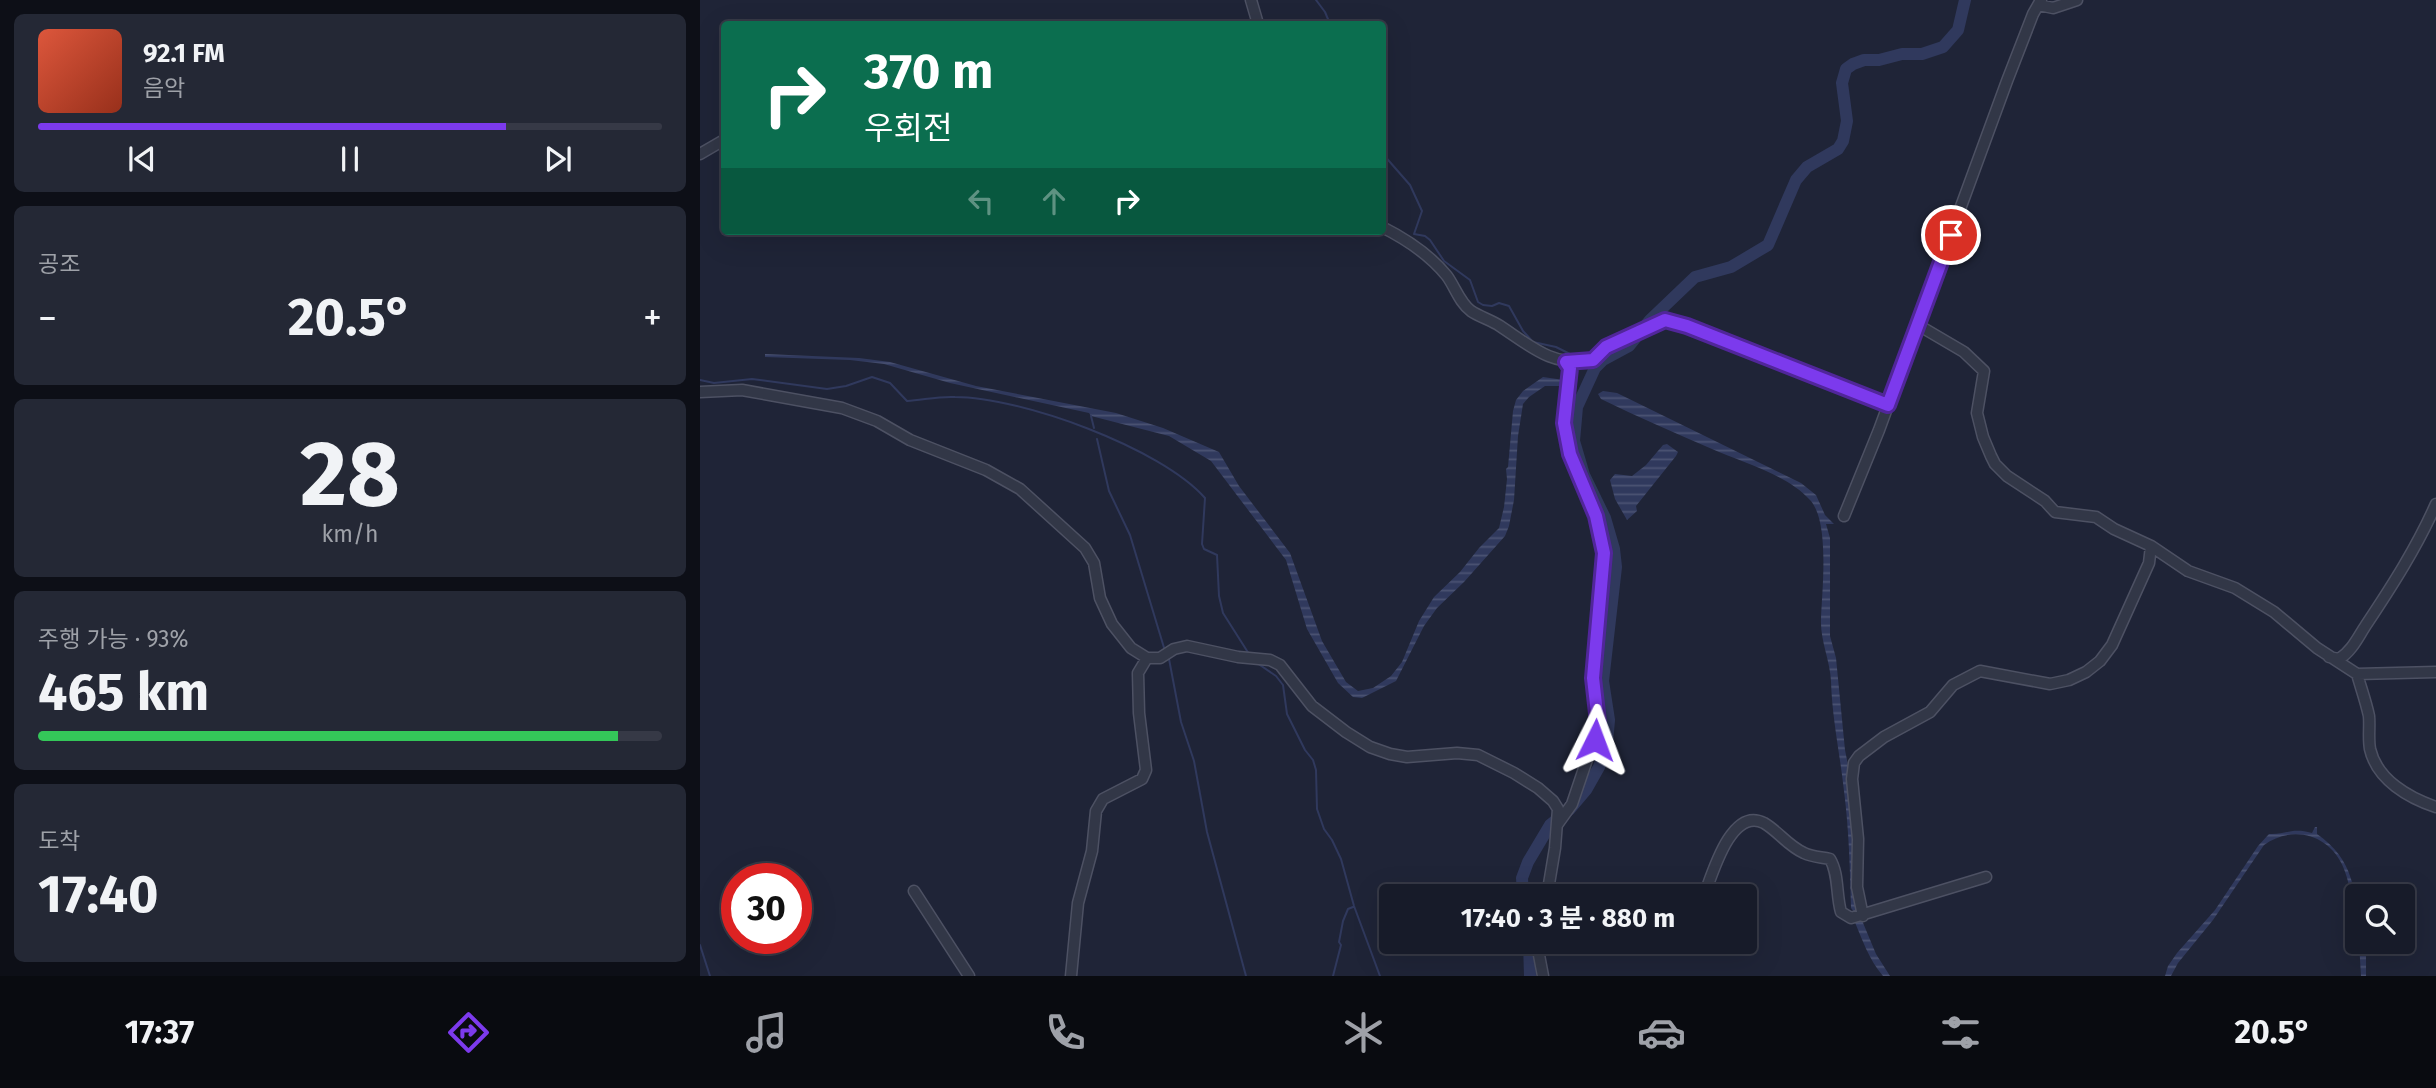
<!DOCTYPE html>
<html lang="ko">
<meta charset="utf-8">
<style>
:root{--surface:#171b29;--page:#242835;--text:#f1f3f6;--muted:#9ea1a8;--line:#363946;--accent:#7c3aed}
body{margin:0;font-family:"Fira Sans","Noto Sans KR",sans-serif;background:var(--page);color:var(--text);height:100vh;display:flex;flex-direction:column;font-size:26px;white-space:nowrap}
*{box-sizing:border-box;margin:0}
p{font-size:23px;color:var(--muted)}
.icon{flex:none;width:38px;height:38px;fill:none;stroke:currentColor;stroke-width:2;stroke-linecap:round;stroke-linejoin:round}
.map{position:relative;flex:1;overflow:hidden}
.sheet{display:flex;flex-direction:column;gap:14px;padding:14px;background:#0d0f17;width:700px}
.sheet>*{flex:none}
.top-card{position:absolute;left:21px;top:21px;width:665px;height:214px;border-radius:7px;box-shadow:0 7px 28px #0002,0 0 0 2px var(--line);background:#0b6e4f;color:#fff;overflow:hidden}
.tools{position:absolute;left:1645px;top:884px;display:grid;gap:14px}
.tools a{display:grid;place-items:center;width:70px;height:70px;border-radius:7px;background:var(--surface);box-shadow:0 7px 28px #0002,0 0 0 2px var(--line);font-size:35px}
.speed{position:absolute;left:21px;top:863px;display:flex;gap:14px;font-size:35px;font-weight:700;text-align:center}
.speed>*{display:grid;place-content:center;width:91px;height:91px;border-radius:50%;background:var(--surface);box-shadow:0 7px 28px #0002,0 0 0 2px var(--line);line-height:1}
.speed .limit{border:10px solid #d22;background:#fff;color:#111}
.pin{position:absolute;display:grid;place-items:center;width:60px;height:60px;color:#fff;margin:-30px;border:4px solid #fff;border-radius:50%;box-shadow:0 2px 7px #0007}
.me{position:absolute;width:77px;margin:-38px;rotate:3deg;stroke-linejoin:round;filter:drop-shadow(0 0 5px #0008)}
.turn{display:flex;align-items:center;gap:24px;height:147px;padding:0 28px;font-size:32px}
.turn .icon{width:91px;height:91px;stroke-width:2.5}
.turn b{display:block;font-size:49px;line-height:60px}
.lanes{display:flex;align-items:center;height:66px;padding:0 28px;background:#0003;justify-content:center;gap:35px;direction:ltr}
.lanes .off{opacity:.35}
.big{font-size:52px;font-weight:700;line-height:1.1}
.sheet .card{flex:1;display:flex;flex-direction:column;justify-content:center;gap:10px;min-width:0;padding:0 24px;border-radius:10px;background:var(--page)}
.sheet .dial{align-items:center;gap:0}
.dial b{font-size:91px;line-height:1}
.song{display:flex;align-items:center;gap:21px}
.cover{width:84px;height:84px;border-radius:10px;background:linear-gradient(135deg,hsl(10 70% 55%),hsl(10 70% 35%))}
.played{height:7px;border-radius:4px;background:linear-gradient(90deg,var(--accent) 75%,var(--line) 75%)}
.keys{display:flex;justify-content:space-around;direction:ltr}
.heat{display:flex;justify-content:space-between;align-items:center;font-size:38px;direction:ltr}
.charge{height:10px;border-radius:5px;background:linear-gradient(90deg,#34c759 93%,var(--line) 0)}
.trip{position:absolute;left:679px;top:884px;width:378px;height:70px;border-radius:7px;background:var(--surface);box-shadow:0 7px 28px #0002,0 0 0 2px var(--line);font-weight:700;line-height:70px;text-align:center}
.tab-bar{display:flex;height:112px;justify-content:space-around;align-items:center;background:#090b10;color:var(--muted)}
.tab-bar .icon{width:49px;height:49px}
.tab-bar .active{color:var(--accent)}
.tab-bar b{font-size:32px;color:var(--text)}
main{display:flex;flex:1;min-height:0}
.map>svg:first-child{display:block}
</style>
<main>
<section class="sheet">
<div class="card">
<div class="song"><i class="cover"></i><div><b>92.1 FM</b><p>음악</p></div></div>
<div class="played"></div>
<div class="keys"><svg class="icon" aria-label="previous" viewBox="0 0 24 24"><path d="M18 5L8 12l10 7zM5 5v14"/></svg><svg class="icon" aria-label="pause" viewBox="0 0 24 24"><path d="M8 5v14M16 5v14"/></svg><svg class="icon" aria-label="next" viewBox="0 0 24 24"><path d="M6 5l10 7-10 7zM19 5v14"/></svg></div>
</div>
<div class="card"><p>공조</p>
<div class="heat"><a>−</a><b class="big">20.5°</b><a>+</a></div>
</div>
<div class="card dial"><b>28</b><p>km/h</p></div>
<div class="card"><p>주행 가능 · 93%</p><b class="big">465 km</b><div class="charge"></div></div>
<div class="card"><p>도착</p><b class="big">17:40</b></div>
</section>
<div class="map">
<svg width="1736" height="976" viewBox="0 0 1736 976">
<defs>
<pattern id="water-rules" width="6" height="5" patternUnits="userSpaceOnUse" patternTransform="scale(1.75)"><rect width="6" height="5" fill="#30395d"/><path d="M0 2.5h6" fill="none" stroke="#4b5373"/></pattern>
</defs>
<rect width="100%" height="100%" fill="#1f2437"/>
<path fill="url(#water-rules)" d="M65,354L159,358L190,362L276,386L416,413L463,428L519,452L539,486L590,553L622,641L646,682L658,691L673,688L691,676L702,662L719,621L734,597L760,572L779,548L799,528L804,507L807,479L806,469L808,467L813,411L816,400L823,391L843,377L864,380L866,383L862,386H845L829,397L823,404L818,436L814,500L809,526L805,536L764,582L737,608L724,626L696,681L662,698L653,697L638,683L607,629L586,560L511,461L469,436L391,416L389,413L250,383L184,364L150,360L65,357Z
M903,391L917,393L1101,483L1116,495L1125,515L1134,524H1126L1130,538V636L1136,658L1145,750L1151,780L1155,845L1154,895L1157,912L1155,913L1151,908C1150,869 1149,830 1144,791C1140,754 1132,718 1131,681C1130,660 1120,640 1121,619C1122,591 1130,521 1110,500C1088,475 1042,462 1012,449C975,433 938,417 901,399L898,394Z
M967,444L978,452L976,456L936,506L937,511L927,520L915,499L910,480L915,474L932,476L946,465L963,445Z
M1615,827H1617V834C1653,859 1657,891 1657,933C1653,913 1652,889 1644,869C1631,835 1593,824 1564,845L1513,920L1478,963L1471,976H1465L1468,966L1477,953L1515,910L1558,846L1569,834C1586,835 1591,827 1612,833Z
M1161,918L1176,954L1190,976H1183C1169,960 1162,939 1154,920Z
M1659,942H1666V976H1661Z"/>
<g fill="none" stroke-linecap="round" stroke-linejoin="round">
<path stroke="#30395d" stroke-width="2" d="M616,0L625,12L630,24
M682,153L710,185L722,211L714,234L725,236L730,240L744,261L770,280L778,302L783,305L792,306L799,303L809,306L823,331L833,342L856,347L878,358
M888,365L891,378
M0,380L14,383L52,379L127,389L146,386L172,377L190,383L207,401C223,400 239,396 255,397C321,397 461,448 505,498L502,544L504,549L517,555L519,596L523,613L549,654
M391,416L394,428
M397,439L409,491L430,535L465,651
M469,659L481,722L494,761L507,832L546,976
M557,663L576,676L583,685L587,714L605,750L613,760L616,770L617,809L624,829L632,840L641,859L654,906L680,976
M0,945L10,976
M633,976L641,945L639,942L643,921L648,909L653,907"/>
<path stroke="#30395d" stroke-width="12" d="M823,896L822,878L828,862L850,825L870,809L886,790L899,767L907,743L909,720L903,681L916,567L914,549L905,518L884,475L874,441L877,407L895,368L903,360L929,346L950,320L995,277L1031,267L1068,245L1096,180L1107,167L1138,149L1143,141L1147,121L1142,83L1146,69L1153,64L1164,60H1179L1202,54H1222L1243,47L1258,30L1265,0
M829,942L830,976"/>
<g stroke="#4d5163" stroke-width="13">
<path id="minor" d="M551,0L558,24
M1339,5L1353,8L1377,0
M0,154L24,140
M682,227C706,239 730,255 747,276C755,287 760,303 771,311C780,317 791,320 800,326C833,348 851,366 893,361L906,347L965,320L987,325L1188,405
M1218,325L1264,352L1284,371L1277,413L1283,437L1291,456L1295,464L1307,476L1345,501L1355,512L1396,517L1414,529L1451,546L1488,571L1535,588L1574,612L1617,648L1657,674L1736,672
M0,392L42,390L142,408L177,421L210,440L286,470L320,489L385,548L394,563L400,598L412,624L431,648L447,658H460L474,649L487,646L538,657L570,660L580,665L612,706L646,732L670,747L690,754L707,757L757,753L778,755L814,773L838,788L853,801L858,809L855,848L847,896
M1144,516L1179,430L1307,81L1333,14L1341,0
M1629,657L1639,659C1652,651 1658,637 1666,625C1692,586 1717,547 1736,504
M1657,674C1661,688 1666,702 1669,716C1670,727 1668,738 1670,749C1677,780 1709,798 1736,807
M857,825L872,804L897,730L898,711L893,679L904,553L896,516L870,454L865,423L870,377V368L866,362
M214,891L269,976
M1004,896C1012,875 1031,806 1064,823C1078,831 1088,846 1104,853C1112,857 1121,857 1130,859C1139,874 1136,895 1141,912L1151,918L1286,877
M1163,916L1157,887L1158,839L1152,779L1154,763L1159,756L1184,737L1230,712L1253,685L1280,671L1350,684L1369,680L1386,672L1400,661L1412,645L1449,563L1451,546
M841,942L839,955L843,976
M956,942L971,944L983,942
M371,976L378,903L392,851L396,811L403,799L442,779L446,770L439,713L438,673L447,658"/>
</g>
<use href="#minor" stroke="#323747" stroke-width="10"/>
</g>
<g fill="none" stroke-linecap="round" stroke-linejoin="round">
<g stroke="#51269a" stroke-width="18">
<path id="route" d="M895,740L898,722L893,678L904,553L896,516L870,454L864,423L870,368L866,362L893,360L906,347L965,320L987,326L1188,405L1251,235"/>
</g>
<use href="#route" stroke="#7c3aed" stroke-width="12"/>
</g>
</svg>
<div class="tools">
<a><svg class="icon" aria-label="search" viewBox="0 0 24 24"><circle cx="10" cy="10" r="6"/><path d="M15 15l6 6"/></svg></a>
</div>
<div class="speed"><div class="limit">30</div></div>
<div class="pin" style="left:1251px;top:235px;background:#d93025"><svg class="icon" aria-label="arrive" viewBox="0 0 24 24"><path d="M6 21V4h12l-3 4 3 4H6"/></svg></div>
<svg class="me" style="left:895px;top:740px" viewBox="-20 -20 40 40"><path d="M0-17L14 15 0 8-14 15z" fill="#7c3aed" stroke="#fff" stroke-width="4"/></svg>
<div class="trip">17:40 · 3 분 · 880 m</div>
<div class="top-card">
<div class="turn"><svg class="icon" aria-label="right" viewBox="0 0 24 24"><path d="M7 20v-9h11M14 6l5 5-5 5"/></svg><div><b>370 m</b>우회전</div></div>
<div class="lanes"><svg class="icon off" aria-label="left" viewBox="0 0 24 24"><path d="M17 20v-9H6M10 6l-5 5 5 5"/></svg><svg class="icon off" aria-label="ahead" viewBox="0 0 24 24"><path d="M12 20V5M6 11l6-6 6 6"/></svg><svg class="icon" aria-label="right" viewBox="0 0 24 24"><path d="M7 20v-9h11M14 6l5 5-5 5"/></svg></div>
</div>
</div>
</main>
<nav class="tab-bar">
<b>17:37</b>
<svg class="icon active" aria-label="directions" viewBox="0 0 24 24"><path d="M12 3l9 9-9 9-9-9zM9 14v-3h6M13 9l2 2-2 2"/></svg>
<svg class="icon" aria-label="music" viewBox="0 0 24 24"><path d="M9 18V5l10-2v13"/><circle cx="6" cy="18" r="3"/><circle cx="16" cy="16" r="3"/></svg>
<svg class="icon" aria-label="phone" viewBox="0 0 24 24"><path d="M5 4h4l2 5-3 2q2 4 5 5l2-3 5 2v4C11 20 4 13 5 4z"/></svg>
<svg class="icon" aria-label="climate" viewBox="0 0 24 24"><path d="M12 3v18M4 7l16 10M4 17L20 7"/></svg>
<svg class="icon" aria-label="car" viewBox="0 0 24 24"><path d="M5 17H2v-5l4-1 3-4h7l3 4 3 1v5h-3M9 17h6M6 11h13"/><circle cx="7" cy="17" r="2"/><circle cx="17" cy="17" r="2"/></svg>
<svg class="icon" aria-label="filters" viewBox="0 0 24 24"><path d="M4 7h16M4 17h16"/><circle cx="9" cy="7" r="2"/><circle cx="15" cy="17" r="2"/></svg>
<b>20.5°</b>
</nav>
